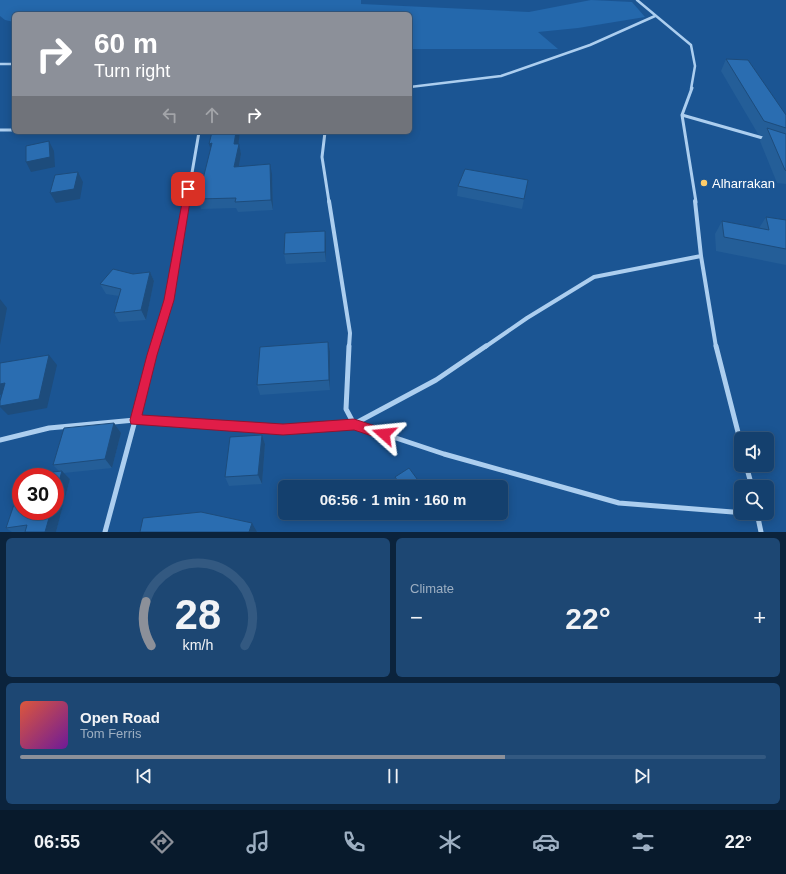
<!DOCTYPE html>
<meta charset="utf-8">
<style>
:root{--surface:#14406e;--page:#1d4773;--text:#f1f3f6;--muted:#9dafc2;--line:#335981;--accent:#8c9099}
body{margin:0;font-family:Arial,sans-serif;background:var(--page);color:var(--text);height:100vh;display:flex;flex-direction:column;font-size:15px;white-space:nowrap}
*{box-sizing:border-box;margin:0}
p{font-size:13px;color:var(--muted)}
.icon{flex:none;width:22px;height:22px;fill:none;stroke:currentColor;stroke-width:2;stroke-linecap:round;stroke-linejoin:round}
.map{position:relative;height:532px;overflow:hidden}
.details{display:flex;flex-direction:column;gap:6px;padding:6px;background:#0b233c;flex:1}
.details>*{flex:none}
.top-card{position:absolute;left:12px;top:12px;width:400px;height:122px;border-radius:6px;box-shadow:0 2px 10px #0003,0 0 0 1px var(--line);background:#8c9099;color:#fff;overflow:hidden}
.buttons{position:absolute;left:734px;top:432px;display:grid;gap:8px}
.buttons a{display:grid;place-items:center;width:40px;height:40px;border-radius:6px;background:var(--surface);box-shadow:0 2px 10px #0003,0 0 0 1px var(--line);font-size:20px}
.speed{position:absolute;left:12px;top:468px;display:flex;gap:8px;font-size:20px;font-weight:700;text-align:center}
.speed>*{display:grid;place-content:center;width:52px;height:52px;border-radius:50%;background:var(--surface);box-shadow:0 2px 10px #0003,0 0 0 1px var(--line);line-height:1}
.speed .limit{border:6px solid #d22;background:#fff;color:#111}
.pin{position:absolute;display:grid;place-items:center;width:34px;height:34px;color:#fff;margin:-17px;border-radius:8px;box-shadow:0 2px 6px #0006}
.me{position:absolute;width:44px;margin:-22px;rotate:288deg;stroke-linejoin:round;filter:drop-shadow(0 0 3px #0008)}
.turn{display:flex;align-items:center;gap:14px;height:84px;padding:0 16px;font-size:18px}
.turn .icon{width:52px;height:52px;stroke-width:2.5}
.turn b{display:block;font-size:28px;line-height:34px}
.lanes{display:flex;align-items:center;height:38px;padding:0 16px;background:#0003;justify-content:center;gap:20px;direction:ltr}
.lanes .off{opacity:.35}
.big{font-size:30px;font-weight:800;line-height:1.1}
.details .widget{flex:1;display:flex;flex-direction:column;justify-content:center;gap:6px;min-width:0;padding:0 14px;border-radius:6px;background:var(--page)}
.details .dial{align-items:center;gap:0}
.dial svg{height:104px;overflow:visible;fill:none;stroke:var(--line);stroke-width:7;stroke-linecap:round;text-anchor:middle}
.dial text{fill:var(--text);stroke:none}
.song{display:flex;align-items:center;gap:12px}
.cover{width:48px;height:48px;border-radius:6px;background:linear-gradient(135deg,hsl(10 70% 55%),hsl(280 70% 35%))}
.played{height:4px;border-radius:2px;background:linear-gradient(90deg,var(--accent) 65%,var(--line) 65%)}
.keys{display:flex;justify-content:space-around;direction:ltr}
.heat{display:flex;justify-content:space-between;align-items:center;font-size:22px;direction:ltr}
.details .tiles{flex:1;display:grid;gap:6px;grid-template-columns:1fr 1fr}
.widget:last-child{grid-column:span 2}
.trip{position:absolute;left:278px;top:480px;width:230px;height:40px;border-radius:6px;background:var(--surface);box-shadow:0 2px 10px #0003,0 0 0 1px var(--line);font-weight:800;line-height:40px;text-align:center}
.menu{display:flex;height:64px;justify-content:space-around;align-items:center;background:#081a2c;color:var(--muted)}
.menu .icon{width:28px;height:28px}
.menu .active{color:var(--accent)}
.menu b{font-size:18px;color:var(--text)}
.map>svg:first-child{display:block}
</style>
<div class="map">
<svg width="786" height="532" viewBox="0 0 786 532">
<rect width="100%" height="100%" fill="#1b5593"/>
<path fill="#2468ac" d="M0,0H361V4L529,12L591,0L632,2L645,17L578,28L538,32L558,49H410V14H14V22L5,20L0,16Z"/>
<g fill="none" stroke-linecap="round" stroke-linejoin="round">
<path stroke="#acceef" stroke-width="2.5" d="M637,0L691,45L695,66L691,89
M0,64H14
M410,87L501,76L590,45L655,16"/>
<path stroke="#acceef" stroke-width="3" d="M692,88L682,115L696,202
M682,115L766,139
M0,130H14
M325,132L322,157L329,202
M187,202L199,132"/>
<path stroke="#acceef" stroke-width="4" d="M329,201L350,333L349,347
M695,201L701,256L716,347
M155,347L169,300L187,201
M485,347L527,318L594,277L701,256"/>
<path stroke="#acceef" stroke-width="5" d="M349,346L346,409L354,424L444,454L619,503L758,514
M716,346L741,444
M0,440L49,428L135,420L283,429L354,424L436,380L486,346
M746,465L752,487
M757,513L761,532
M105,532L155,346"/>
</g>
<path fill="#245e98" d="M726,59L786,115V184L777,183L760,141L763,136L758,134L721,71Z
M212,132H240L238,144L241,154L239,166L272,174L273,210L238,212L236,208L201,209L198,199L211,149Z
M528,180L522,209L457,196L458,186Z
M766,217L786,220V265L716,251L715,234L722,221L759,228Z
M325,231L326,242V262L286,264L284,254Z
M150,272L154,281L146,320L119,322L114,313L119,296L106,294L100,284L133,274Z
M330,352V390L260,395L257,385Z
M114,423L121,433L112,468L64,473L70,479L56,532H12L6,528L59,471L53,465Z
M262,435L265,444L262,484L229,486L225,477Z
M395,477L419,487H399L395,481Z"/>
<path fill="#1d4c7c" d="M236,132H240L237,154L234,144Z
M49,141L54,151L55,167L31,172L26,162Z
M212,143V154L209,144Z
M239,144L241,154L237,177L234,167Z
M270,164L272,174L273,210L271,200Z
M78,172L83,182L80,199L56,203L50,193Z
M325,231L326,242V262L325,252Z
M150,272L154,281L146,320L141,310Z
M0,299L7,308L0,345Z
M328,342L330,352V390L329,380Z
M49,355L57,365L47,408L8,415L0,407V406Z
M5,383L14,392L0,395V384Z
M114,423L121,433L112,468L105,459Z
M262,435L265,444L262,484L258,475Z
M62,471L70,479L56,532H45L51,511H55V495Z
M420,483L419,487H414Z
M252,523L257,532H249Z"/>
<path fill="#2a6db1" stroke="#1d4c7c" d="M726,59L748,60L786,115V128L764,121Z
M767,128L786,134V171L785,170Z
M212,132H236L234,144H239L234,167L270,164L271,200L235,202L236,198L198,199L212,143L209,144Z
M49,141L50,157L26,162V146Z
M465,169L528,180L524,199L458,186Z
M78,172L74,189L50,193L55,175Z
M766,217L786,220V249L724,237L722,221L769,230Z
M325,231V252L284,254L285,233Z
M113,269L133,274L150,272L141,310L114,313L121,289L100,284Z
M328,342L329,380L257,385L260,347Z
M49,355L39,399L0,406V401L5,383L0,384V363Z
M114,423L105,459L53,465L64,428Z
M262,435L258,475L225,477L230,437Z
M409,468L420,483L414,487H402L395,477Z
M62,471L55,495V477H23L24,475Z
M21,484V511H51L45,532H25L27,525L6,528Z
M201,512L252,523L249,532H140L143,518Z"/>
<path fill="#e11d48" stroke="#92132f" d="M185,187L192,189L174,300L157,355L142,415L283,424L354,419L388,430L390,434L388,438L384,440L354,430L283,435L131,424L130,420L147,355L164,300Z"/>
<circle fill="#ffcd6a" stroke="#1b5593" stroke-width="1.5" cx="704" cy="183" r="4"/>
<g text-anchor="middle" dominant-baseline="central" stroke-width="4" stroke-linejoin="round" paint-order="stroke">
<g font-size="13" fill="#fff" stroke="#1b5593" text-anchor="start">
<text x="712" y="183">Alharrakan</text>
</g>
</g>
</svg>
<div class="buttons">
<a><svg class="icon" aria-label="sound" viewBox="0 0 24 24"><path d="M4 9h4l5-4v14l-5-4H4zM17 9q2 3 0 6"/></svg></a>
<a><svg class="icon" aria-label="search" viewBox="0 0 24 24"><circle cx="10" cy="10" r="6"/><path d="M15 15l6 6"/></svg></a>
</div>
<div class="speed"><div class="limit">30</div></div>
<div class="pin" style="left:188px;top:189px;background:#d93025"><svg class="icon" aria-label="arrive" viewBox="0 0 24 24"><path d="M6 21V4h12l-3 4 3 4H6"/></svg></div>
<svg class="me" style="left:384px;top:434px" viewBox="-20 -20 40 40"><path d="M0-17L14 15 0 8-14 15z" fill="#e11d48" stroke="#fff" stroke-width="4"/></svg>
<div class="trip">06:56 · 1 min · 160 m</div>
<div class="top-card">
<div class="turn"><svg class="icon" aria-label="right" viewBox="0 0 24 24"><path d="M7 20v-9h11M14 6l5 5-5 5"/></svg><div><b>60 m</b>Turn right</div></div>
<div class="lanes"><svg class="icon off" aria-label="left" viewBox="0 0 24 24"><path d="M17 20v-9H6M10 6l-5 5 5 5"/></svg><svg class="icon off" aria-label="ahead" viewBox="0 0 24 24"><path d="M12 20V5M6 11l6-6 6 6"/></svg><svg class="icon" aria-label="right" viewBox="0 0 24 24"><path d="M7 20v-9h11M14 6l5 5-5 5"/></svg></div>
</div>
</div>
<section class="details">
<div class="tiles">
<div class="widget dial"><svg viewBox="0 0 100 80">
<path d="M14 69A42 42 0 1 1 86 69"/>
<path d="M14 69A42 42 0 0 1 10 35" stroke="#8c9099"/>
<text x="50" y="56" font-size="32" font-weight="700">28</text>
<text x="50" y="72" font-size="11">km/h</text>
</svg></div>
<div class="widget"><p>Climate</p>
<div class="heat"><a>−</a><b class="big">22°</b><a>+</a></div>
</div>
<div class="widget">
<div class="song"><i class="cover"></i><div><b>Open Road</b><p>Tom Ferris</p></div></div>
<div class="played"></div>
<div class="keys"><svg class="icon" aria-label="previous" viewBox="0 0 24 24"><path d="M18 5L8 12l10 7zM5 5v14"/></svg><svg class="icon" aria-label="pause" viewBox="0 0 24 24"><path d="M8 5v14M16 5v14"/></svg><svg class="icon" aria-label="next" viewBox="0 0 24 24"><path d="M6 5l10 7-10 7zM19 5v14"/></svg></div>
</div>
</div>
</section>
<nav class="menu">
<b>06:55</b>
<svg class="icon active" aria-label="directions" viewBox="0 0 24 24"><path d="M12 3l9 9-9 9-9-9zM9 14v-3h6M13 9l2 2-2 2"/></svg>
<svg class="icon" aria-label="music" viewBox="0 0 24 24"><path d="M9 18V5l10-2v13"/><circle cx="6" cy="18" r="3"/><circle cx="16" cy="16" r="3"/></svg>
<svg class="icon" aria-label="phone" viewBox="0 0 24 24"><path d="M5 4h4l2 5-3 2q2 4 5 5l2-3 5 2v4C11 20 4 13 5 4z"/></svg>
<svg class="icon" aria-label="climate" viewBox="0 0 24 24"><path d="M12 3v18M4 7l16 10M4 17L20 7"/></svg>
<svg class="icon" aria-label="car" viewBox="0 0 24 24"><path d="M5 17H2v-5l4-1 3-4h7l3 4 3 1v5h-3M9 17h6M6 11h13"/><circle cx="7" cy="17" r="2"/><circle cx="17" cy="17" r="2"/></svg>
<svg class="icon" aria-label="filters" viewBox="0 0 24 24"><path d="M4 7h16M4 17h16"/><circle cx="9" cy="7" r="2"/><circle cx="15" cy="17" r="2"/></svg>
<b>22°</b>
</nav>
